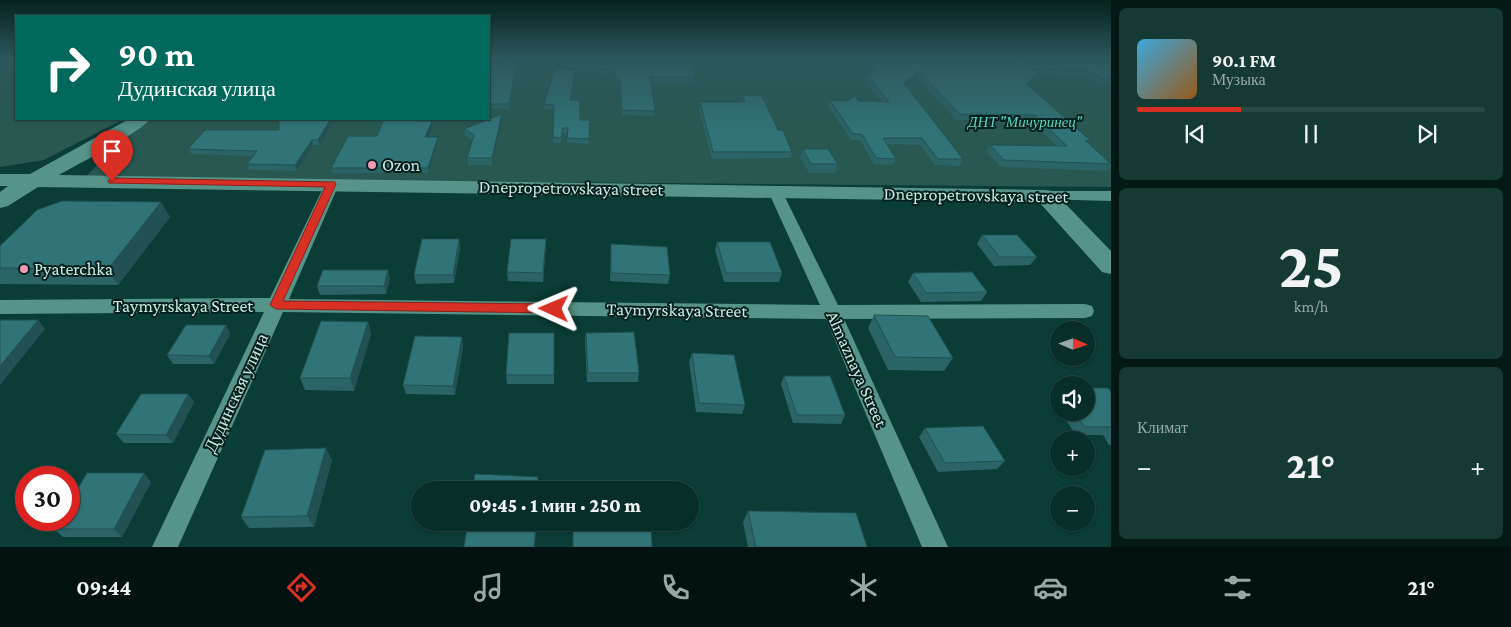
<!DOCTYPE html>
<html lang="ru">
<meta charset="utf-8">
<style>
:root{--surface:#072e28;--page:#153a34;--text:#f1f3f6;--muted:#98a8a8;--line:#284a45;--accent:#d93025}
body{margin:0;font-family:"Crimson Pro",serif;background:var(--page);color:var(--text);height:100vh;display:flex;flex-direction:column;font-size:19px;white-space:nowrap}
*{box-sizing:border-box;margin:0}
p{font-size:16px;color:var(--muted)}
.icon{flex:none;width:28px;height:28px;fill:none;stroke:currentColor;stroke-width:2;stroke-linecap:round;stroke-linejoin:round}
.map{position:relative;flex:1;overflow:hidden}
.details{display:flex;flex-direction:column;gap:8px;padding:8px;background:#041916;width:400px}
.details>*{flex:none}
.top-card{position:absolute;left:15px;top:15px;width:475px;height:105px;border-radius:0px;box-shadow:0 1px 4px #0004,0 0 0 1px var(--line);background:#00695c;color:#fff;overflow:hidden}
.needle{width:32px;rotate:92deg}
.fabs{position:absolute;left:1050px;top:321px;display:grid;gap:10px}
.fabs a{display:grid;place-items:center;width:45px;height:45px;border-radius:50%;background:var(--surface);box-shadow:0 1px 4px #0004,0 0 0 1px var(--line);font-size:25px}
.speed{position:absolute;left:15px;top:466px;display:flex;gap:10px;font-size:25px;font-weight:700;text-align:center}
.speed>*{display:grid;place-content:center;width:65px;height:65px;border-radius:50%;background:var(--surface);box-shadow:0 1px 4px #0004,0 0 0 1px var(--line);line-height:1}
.speed .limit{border:8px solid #d22;background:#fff;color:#111}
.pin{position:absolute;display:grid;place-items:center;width:42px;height:42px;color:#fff;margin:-51px -21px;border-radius:50% 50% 50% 0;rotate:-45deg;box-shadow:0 0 5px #0007}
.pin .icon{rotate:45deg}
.me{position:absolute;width:55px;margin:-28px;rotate:271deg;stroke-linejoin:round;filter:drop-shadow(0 0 4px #0008)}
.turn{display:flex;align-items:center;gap:18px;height:105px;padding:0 20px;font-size:22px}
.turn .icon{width:65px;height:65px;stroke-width:2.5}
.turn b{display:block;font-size:35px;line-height:42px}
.big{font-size:38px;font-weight:800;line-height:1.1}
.details .tile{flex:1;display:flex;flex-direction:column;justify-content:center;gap:8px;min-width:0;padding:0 18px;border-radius:8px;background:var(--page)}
.details .dial{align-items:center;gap:0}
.dial b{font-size:65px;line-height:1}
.song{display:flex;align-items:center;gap:15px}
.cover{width:60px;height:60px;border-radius:8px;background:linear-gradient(135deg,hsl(200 70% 55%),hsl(30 70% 35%))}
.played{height:5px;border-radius:2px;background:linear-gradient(90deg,var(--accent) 30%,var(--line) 30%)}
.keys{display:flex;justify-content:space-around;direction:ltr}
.heat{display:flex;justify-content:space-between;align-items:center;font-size:28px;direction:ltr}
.trip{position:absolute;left:411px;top:481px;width:288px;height:50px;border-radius:25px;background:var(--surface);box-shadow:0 1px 4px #0004,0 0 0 1px var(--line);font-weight:800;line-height:50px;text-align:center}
.tab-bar{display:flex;height:80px;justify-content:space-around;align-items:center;background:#031210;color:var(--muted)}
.tab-bar .icon{width:35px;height:35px}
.tab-bar .on{color:var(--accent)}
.tab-bar b{font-size:22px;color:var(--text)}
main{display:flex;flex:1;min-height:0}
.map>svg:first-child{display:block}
</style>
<main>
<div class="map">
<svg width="1111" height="547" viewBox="0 0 1111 547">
<rect width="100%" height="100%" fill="#093d35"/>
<path fill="#28584f" d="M0,58H16V119H124L44,160L0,167Z
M489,58H1111V187L84,178L146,119H489Z"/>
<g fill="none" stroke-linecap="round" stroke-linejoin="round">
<path fill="#569489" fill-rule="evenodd" d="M332,180L337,181L339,184L289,299L820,305L768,191L770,188H780L782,191L838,305L1085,304L1092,306L1094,311L1092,316L1085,318L844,319L948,547H922L826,319L283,312L178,547H152L264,312L0,314V300L270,298L325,184L327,181Z
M1045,191H1111V201L1040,199L1037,196L1040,193Z"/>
<path fill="#569489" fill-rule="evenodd" d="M129,119H150C140,133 78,164 59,175L1045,190L1053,191L1111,251V274L1102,272L1039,202L38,187L8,206L0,208V192L8,186H0V174H30Z"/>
</g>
<path fill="#2a6467" d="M519,58L509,109H489V59Z
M568,58L694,78L693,83H651L655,111L654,116L622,115L620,82H615L614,74L576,73L571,100L580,120H590L589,144L567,143V133H563L561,143L553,142L554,109H544V104L568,69Z
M866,58L1111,61V86L1108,84H1097L1085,76L1045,75L1040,71L1037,75H1036L1028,85L1091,141L1089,143L1111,164V166L1107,171L1001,167L986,151L990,145L1057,146L1032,121L957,120L916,77L906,85L963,159L960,166L935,165L920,145L887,144L896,159L893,165L874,164L860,140H851L828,106L830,100L882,102L865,80L867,74H872L864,64Z
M742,95L778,130L792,152L790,158L712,159L699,109L700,102H741Z
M330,120L332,125L320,145H313L297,171L249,170L247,164L253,156L191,154L188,149Z
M417,121H432L433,126L428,137L438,142L428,173H332L331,168Z
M502,121L492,165H468L467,158L472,140L465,136L464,129Z
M803,149L838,164L835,173H809L800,157Z
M170,217L118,285L0,284V246Z
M982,235L1037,257L1030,265L994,266L977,244Z
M459,239L460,248L454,283L416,284L414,275Z
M546,239L543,282L508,281L507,272Z
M717,242L782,273L779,282H724L715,250Z
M611,244L670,275L668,284L610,281Z
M913,273L987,292L981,301L921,302L908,282Z
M390,278L386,294L320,295L317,286Z
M874,315L953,358L944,371L888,370L868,328Z
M368,322L371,334L354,391L305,390L300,378Z
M226,325L230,334L214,364H173L167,355Z
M554,333V384H507L506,375Z
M586,333L639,373L638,382H587L585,341Z
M463,346L455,395L406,394L403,385Z
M692,353L745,405L742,414L696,412L689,362Z
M784,376L845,415L841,424L793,423L781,384Z
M1057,387L1059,388V410L1049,396Z
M1111,392V445H1109L1103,435H1076L1060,412H1086Z
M188,394L194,402L173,443H124L116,434Z
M925,428L1005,461L997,469L938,472L919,437Z
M332,460L314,527L249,528L241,517Z
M151,482L122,537H63L54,529Z
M748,511L867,547H748L743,522Z"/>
<path fill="#225154" d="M518,58H519L509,109V104Z
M576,70V75L570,105V100Z
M919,71L916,77L902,89L904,83Z
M1037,73L1033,79L1024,90L1027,84Z
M502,114V121L492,165V158Z
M330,120L332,125L320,145L318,140Z
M432,121L433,126L426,141L425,137Z
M438,137V142L428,173V168Z
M312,140L313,145L297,171L295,165Z
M161,202L170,217L118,285L108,269Z
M459,239L460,248L454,283L453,275Z
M546,239V248L543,282V273Z
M388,270L390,278L386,294L384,286Z
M38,320L45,329L0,385V366Z
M368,322L371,334L354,391L350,378Z
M226,325L230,334L214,364L209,356Z
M462,337L463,346L455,395L453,386Z
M188,394L194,402L173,443L166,435Z
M326,448L332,460L314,527L307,516Z
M144,473L151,482L122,537L114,529Z
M536,522H537L535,547H534Z"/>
<path fill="#317478" stroke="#225154" d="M490,58H518L509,104H489V59Z
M568,58H690L693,69L694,78L650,77L655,111L622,110L620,77H615V69L568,68Z
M866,58H1105L1111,61V78H1101L1088,70L1048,69L1043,65L1040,69H1032L1037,73L1027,84L1091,141L1085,140L1111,164L1004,160L990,145L1067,146L1035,115L960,114L919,71L904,83L963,159H938L922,138H883L896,159L876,158L862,134H853L830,100L847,101L855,96L859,101L889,102L867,74H878Z
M555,69L576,70L570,100H580V120H590L589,139L567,138L568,128H563L561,138L553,137L554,105L544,104Z
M742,95L762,96L778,130H783L792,152H713L700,102H745Z
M502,114L492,158H467L474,135L464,129Z
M279,119L330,120L318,140H312L295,165L247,164L257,151L188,149L205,130H279Z
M384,119H415L414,121H432L425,137H438L428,168H331L348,136H377Z
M803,149H828L838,164H811Z
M62,201L161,202L108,269L0,268V246L37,210Z
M982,235H1017L1037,257H1000Z
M422,239H459L453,275H414Z
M511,239H546L543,273L507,272Z
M717,242H770L782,273H726Z
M611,244L667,247L670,275L611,273Z
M323,270H388L384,286H317Z
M972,272L987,292L926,293L913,273Z
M874,315L928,316L953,358L895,357Z
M0,320H38L0,366Z
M321,321L368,322L350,378H300Z
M186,325H226L209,356L167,355Z
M634,332L639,373H588L586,333Z
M509,333H554V375H506Z
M415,336L462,337L453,386L403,385Z
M692,353L734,355L745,405L699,403Z
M784,376H830L845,415H797Z
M1086,388H1108L1111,392V427H1085L1074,412H1086Z
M141,394H188L166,435L116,434Z
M983,426L1005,461L945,463L925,428Z
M326,448L307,516L241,517L265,450Z
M87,473H144L114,529H54L59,520H69V504Z
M475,474L538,477V490H472Z
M574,482L648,484V490H574Z
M748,511L856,513L867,547H756Z
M468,522H536L534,547H464Z
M573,522H651L652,547H573Z"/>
<linearGradient id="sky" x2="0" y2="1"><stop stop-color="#05221d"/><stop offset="0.43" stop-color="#2c575c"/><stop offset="1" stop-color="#2c575c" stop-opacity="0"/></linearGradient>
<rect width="1111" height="135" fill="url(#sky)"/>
<path fill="#d93025" stroke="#8d1f18" d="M112,178L335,182L336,184L283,301L554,304L560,309L554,313L276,309L270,305L325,187L109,183L108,181Z"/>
<g fill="#f19ab3" stroke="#06211d" stroke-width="2">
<circle cx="372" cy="165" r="5"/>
<circle cx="24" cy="269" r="5"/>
</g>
<g text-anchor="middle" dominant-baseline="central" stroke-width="4" stroke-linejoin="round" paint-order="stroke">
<g font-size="15" font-style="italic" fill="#54d8c2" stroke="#06211d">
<text x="1025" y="122">ДНТ "Мичуринец"</text>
</g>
<g font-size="18" fill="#c9e8e1" stroke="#06211d" text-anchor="start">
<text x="382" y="165">Ozon</text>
<text x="34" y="269">Pyaterchka</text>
</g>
<g font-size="18" fill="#c9e8e1" stroke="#06211d">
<text transform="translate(571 188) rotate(1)">Dnepropetrovskaya street</text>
<text transform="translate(976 195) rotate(1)">Dnepropetrovskaya street</text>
<text x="183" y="306">Taymyrskaya Street</text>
<text transform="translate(677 310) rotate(1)">Taymyrskaya Street</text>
<text transform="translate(857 369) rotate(66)">Almaznaya Street</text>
<text transform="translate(236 393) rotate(-65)">Дудинская улица</text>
</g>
</g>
</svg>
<div class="fabs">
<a><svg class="needle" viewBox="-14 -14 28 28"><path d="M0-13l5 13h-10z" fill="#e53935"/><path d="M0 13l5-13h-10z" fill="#98a8a8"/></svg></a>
<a><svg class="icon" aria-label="sound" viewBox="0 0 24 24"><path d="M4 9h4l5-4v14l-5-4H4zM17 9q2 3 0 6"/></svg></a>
<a>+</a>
<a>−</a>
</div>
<div class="speed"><div class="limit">30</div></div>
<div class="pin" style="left:112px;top:181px;background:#d93025"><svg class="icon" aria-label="arrive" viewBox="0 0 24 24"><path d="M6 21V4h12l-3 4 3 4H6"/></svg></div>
<svg class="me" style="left:554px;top:309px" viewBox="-20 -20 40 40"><path d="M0-17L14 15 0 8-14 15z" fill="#d93025" stroke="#fff" stroke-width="4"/></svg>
<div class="trip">09:45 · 1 мин · 250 m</div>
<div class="top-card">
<div class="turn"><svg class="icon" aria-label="right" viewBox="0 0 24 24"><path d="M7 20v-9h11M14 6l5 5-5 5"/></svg><div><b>90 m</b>Дудинская улица</div></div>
</div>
</div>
<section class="details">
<div class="tile">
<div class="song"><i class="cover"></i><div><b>90.1 FM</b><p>Музыка</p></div></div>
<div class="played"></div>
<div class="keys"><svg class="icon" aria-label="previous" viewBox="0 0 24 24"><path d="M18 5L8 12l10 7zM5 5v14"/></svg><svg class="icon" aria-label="pause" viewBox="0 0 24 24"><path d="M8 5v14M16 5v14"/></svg><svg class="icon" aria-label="next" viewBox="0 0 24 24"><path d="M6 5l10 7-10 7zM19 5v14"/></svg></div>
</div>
<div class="tile dial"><b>25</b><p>km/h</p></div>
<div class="tile"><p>Климат</p>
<div class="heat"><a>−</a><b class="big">21°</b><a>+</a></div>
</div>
</section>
</main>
<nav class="tab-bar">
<b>09:44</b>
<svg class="icon on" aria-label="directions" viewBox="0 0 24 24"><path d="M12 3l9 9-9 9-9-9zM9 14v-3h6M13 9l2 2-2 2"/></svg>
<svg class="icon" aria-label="music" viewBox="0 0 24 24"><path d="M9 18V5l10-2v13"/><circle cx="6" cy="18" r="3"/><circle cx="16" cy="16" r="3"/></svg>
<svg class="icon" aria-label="phone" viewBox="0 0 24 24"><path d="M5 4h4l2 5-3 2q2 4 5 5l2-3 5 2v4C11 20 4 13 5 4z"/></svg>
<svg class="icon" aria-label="climate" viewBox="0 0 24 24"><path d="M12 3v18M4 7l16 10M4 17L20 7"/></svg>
<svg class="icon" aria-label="car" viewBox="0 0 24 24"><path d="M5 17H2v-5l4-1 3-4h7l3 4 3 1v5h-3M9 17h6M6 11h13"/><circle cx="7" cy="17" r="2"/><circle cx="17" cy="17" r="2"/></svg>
<svg class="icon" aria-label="filters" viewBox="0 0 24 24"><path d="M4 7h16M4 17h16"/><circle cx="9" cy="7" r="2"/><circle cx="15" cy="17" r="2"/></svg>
<b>21°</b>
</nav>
